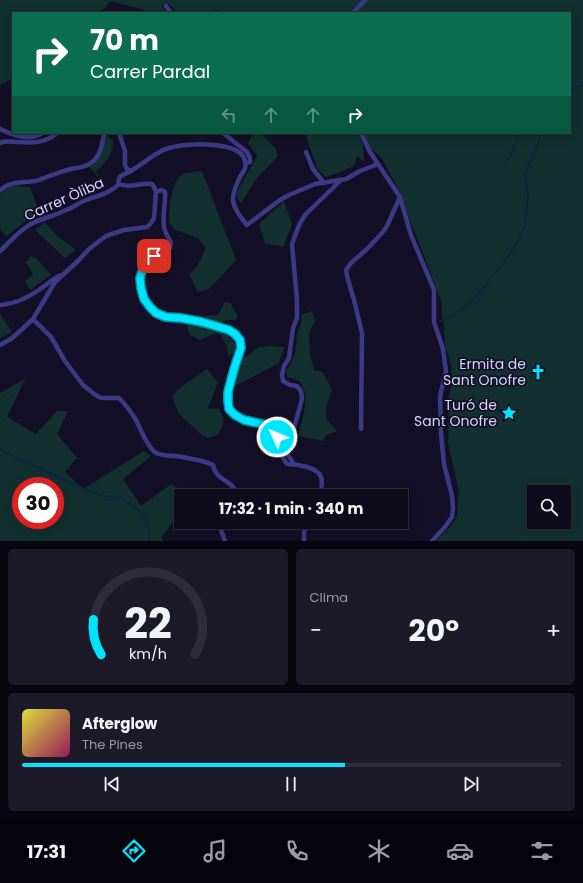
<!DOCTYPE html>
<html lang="es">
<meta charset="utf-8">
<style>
:root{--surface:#0e0b1c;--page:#1c1929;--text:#f1f3f6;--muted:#9b9ba3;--line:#2e2b3b;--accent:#00e5ff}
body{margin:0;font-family:Poppins,sans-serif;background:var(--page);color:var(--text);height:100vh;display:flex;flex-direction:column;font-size:15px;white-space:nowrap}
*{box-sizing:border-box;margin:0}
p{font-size:13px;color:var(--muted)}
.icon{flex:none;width:22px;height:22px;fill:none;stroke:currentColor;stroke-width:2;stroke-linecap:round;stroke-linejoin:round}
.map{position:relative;height:541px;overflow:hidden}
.details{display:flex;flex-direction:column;gap:8px;padding:8px;background:#08060f;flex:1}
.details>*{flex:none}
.top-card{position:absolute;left:12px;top:12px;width:559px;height:122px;border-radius:0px;box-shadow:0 2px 10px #0003,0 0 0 1px var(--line);background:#0b6e4f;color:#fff;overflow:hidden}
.tools{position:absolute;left:527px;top:485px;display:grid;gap:8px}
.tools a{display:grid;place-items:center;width:44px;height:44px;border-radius:0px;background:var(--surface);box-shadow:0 2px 10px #0003,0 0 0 1px var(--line);font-size:20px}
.speed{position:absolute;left:12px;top:477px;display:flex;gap:8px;font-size:20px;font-weight:700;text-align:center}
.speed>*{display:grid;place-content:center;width:52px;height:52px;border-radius:50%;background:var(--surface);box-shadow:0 2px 10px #0003,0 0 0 1px var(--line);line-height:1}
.speed .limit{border:6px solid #d22;background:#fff;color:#111}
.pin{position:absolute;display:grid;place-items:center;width:34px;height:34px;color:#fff;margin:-17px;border-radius:8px;box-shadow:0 2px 6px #0006}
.me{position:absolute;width:44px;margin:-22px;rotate:314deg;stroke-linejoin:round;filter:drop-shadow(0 0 3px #0008)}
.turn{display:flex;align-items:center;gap:14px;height:84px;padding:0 12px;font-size:18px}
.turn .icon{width:52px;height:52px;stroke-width:2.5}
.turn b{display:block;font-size:28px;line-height:34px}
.lanes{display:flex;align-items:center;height:38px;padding:0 12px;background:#0003;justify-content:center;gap:20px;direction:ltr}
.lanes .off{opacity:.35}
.big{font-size:30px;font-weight:700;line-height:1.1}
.details .card{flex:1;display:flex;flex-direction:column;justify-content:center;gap:6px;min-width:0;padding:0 14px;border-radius:6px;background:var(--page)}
.details .dial{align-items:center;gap:0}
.dial svg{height:104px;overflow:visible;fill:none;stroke:var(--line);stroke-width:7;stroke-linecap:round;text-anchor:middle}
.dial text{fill:var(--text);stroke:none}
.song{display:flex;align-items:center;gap:12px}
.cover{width:48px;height:48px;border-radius:6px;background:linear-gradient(135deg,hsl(60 70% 55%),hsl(330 70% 35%))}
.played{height:4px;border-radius:2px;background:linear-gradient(90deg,var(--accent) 60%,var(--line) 60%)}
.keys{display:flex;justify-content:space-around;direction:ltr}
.heat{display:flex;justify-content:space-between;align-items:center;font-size:22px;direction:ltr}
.details .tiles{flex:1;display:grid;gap:8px;grid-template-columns:1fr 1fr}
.card:last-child{grid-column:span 2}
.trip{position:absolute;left:174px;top:489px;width:234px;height:40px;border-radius:0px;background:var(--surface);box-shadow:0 2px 10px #0003,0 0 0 1px var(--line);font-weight:700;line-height:40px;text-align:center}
.tabs{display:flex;height:64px;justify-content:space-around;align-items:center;background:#06040b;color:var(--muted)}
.tabs .icon{width:28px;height:28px}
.tabs .on{color:var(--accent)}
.tabs b{font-size:18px;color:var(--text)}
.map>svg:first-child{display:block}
</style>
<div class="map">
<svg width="583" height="541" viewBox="0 0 583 541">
<rect width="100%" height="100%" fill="#130f26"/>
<path fill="#12302f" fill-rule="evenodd" d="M0,0H583V541H436L451,526L457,516L459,492L448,443L449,397L452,381L451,365L445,345L444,326L442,314V304L418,240L409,219L403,198L381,157L371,149L364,133H570V13H228L215,10L211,13H179L167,3L161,5L166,13H148L142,9L125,5L110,1L104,9L93,13H13V79L12,78L5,83L0,84ZM534,492H564V522H534Z
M249,133H261L276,149L278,156L257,178L241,203L237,198V192L257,156L248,143L252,136Z
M305,133H359L363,146L364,162L357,156L354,166L340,172L325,177L317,168Z
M106,135L113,140C114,154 105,163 96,172L99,176H97L90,167L96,161Z
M202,171L236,260L209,289L198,292L189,274L197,267L206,248L198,238L175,230L169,222C170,208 170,182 183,174C189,172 197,172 202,171Z
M13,186L30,187L40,214L28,219L7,236L0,230V194L4,190Z
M284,201L292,224L283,247L276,245L265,244L259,224Z
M45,222L57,236L76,250L65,258L35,230Z
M31,256L37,259L51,275L30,290L25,282L33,274L26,262Z
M225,302L230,303L237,314V319L223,321V324L213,322L204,316L218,315Z
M312,311L315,321L309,333L310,355L314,370L322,372L327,380L332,390C329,398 323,413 328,421C331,424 334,428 337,431L326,435L323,441L298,436C301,422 312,394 299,381C296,379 291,378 287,377L286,372L295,354L297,334L301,323L302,314Z
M0,314L12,332L0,338Z
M186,323L215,330L225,334L235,344V352L228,356L227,347L221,335L216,333L200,340L190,335Z
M271,346L284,347L279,363L233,387L241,360L259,347Z
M207,369L218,383L208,408L219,409C225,422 224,422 218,435L208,438L202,435L179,414L172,396L181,387Z
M25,379L7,417L36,434L57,411H68L57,434L77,458L65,472L83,489L144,451L151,456L123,479L141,506L171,484L189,496H181V511L161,538L163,541H0V393ZM21,486H55V520H21Z"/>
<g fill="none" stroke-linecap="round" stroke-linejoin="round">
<path stroke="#0c2248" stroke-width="1.5" d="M570,90L583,85
M506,162L511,155L519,133
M439,322L454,316L475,298L512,252L525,226L528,196L525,174L542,133
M0,449L29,464L52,474L71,483L100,495L121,498L136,508L146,519L149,532V541"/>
<path stroke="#3d3a85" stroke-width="4.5" d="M166,6L171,13
M353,13L365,0
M0,129C13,135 30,142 42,133
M119,133L125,151V165L127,169L131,171
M223,133L247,152L250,158V162L245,163
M361,133L370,152L400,197L411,235L434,290V322L443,349L446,371L440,396L441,433L444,464L452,496L453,508L452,517L445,527L432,541
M0,143C6,140 12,142 19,142C32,143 45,143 56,134V133
M306,152L313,169L324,183
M0,190C11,181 22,183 35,181C46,178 56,173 67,170C73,168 80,168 85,166C100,161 102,146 104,133
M156,192L161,190L165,192C166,204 161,220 165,231C167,236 173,242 170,248C168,255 160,253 155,255C148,259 141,270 140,278C139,280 140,284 141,287C143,301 152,314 167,317C174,318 181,318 188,319C199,322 210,325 220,328C228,330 237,332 240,341C243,350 233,371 230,382C228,391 227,400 229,409C233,413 239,418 245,421C253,424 262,423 271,426C273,429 275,432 276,435C280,446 279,454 287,464C296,464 318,467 321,477C323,483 321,490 320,496
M0,251C10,242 20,229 33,223C43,218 54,216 64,211C72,208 79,203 86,200C99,195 109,194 119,184
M0,305C15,304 26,299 39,290C47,285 52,279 61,275
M33,319L51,337L65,361L83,385L94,394L101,398H119C126,405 131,412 136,420C140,428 148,448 155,452C160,456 170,456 176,456C187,458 203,460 213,465C214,468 215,472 217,474C225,483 234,482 237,496
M0,345L11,339L20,331L33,319L55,282L79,260L89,249L106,236L124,230L147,227L151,223L154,218L156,192L154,187L152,184C140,182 130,189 119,184C117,178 121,175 127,173C134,169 141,165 147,160C154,155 161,150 169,148C184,143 241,140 245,161C246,168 245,170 241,175C229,198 230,205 247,225L280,200L289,195L315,184L346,179L360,171L378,164
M361,429L362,333L354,300L347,276L346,270L351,263L367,249L382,233L387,226L400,197
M294,464L288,455L287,447L292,435L302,399L301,391L297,386L290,385L283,381L282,375L284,366L289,358L293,328L297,318V300L292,244L296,233L300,223L306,214L341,180
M221,522V530L225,541
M304,541V532L309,522"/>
</g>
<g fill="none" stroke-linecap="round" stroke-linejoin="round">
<g stroke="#0095a6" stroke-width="10">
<path id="route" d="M154,256L147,262L143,269L140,278L141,288L144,299L150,307L156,313L166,317L181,318L202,322L229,330L235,334L240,340L241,348L234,369L228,392V401L229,409L235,415L244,420L271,426L277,437"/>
</g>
<use href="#route" stroke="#00e5ff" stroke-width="7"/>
</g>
<defs>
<g id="church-bare" transform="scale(1.2)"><path d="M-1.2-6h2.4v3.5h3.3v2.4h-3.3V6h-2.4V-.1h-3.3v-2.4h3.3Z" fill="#00e5ff" stroke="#130f26" stroke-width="2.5" paint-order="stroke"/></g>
<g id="sight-bare" transform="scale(1.2)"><path d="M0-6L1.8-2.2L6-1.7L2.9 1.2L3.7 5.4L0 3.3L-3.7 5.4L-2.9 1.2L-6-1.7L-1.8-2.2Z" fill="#00e5ff" stroke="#130f26" stroke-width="2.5" paint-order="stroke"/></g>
</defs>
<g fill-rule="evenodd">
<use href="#church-bare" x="538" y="372"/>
<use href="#sight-bare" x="509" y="413"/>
</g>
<g text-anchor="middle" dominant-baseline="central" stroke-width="3.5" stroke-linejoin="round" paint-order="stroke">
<g font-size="14" fill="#d9d4ff" stroke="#130f26">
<text transform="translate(64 199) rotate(-24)">Carrer Òliba</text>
</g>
<g font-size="14" fill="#d9d4ff" stroke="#130f26" text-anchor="end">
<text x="526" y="364">Ermita de<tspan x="526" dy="16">Sant Onofre</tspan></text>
<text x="497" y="405">Turó de<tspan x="497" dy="16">Sant Onofre</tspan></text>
</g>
</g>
</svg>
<div class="tools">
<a><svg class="icon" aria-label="search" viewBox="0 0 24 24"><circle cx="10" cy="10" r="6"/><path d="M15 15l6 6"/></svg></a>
</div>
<div class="speed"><div class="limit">30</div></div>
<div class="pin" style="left:154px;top:256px;background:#d93025"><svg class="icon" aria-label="arrive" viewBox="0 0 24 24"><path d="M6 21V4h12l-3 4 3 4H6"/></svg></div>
<svg class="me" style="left:277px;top:437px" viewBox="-20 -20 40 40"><circle r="17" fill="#00e5ff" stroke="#fff" stroke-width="3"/><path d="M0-11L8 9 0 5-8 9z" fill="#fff"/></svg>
<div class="trip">17:32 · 1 min · 340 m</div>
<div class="top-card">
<div class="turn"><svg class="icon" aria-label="right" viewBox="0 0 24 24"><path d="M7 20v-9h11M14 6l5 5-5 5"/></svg><div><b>70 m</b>Carrer Pardal</div></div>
<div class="lanes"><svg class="icon off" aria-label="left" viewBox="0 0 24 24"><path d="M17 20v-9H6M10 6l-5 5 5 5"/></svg><svg class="icon off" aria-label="ahead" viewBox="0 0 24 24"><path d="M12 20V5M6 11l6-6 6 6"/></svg><svg class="icon off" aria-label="ahead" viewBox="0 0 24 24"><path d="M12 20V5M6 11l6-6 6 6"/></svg><svg class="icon" aria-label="right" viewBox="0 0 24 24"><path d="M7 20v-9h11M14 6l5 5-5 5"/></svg></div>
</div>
</div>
<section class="details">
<div class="tiles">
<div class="card dial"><svg viewBox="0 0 100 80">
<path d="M14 69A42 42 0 1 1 86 69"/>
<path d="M14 69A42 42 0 0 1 8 42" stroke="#00e5ff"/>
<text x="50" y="56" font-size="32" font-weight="700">22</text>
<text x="50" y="72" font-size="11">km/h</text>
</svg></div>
<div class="card"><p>Clima</p>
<div class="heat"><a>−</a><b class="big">20°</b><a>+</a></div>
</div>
<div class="card">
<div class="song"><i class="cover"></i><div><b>Afterglow</b><p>The Pines</p></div></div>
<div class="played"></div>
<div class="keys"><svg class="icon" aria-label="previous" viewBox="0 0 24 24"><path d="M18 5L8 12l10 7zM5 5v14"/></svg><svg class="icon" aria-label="pause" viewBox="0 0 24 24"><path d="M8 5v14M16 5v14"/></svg><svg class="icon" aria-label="next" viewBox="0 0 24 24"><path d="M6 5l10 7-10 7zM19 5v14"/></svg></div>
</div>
</div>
</section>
<nav class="tabs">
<b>17:31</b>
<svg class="icon on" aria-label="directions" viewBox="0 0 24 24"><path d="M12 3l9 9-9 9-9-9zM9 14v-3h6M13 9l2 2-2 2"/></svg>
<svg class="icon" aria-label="music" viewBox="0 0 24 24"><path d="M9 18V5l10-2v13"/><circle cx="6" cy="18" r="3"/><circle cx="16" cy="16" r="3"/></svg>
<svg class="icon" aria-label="phone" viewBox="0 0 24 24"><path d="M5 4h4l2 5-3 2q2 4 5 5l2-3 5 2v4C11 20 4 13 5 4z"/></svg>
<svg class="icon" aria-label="climate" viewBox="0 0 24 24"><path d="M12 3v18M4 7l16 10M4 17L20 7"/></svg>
<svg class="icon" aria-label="car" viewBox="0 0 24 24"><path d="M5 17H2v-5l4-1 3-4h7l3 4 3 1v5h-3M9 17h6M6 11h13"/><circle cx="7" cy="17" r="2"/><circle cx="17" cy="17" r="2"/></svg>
<svg class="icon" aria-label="filters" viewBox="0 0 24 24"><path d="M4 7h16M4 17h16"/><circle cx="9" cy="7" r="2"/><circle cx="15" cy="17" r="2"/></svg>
</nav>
